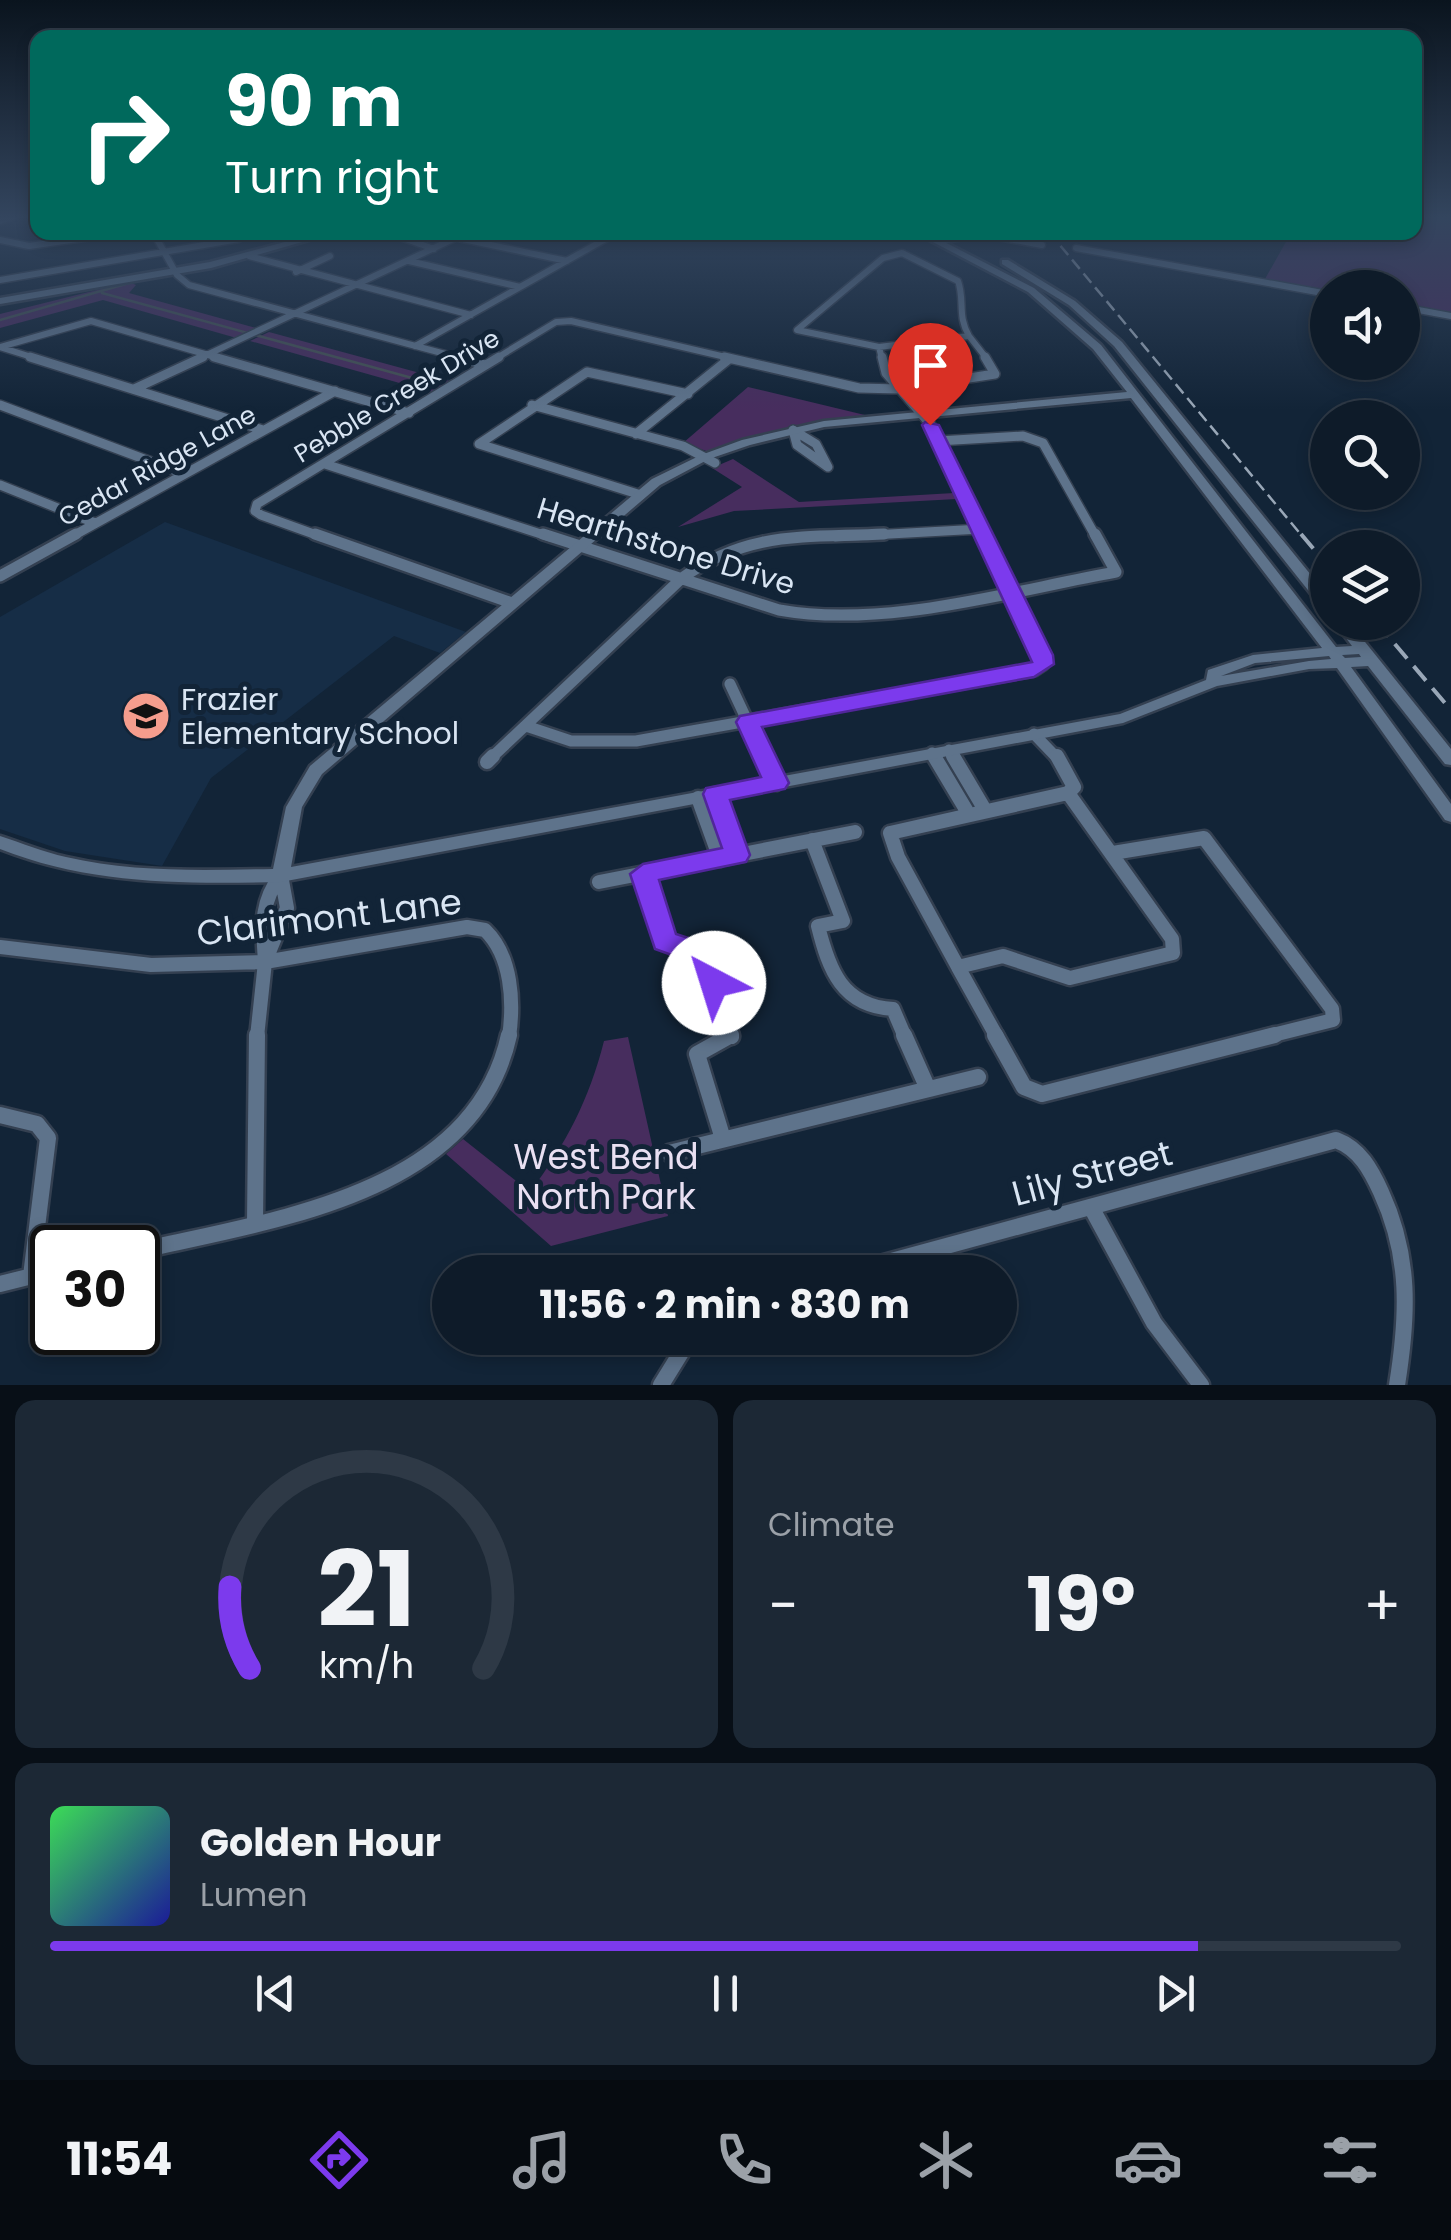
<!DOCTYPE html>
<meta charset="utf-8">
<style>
:root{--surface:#0e1b29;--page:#1c2835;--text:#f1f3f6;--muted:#9ba1a8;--line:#2e3946;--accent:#7c3aed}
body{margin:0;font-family:Poppins,sans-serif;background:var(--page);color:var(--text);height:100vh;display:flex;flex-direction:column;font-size:38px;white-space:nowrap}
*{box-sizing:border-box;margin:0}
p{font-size:32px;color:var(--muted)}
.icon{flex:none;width:55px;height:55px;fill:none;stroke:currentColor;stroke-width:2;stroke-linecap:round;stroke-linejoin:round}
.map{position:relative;height:1385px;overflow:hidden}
.sheet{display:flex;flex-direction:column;gap:15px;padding:15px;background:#080f17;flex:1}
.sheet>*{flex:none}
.banner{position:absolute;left:30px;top:30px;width:1392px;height:210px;border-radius:20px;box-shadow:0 5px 15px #0003,0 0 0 2px var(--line);background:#00695c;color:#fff;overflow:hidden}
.tools{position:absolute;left:1310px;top:270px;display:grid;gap:20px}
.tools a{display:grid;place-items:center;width:110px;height:110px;border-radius:50%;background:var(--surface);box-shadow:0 5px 15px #0003,0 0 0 2px var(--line);font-size:50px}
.speed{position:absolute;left:30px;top:1225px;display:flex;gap:20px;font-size:50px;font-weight:700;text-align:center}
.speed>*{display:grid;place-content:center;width:130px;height:130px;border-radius:50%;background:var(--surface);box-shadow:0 5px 15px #0003,0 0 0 2px var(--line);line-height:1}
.speed .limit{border:5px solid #111;border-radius:15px;background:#fff;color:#111}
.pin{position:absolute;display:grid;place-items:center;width:85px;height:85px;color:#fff;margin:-102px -42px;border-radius:50% 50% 50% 0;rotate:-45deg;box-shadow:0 0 10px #0007}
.pin .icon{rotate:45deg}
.me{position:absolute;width:110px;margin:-55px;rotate:320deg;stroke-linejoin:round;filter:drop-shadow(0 0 8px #0008)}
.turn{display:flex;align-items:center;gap:35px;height:210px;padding:0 30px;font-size:45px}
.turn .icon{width:130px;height:130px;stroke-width:2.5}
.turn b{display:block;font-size:70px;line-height:85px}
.big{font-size:75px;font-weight:700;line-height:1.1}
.sheet .card{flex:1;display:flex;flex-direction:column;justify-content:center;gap:15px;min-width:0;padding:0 35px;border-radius:20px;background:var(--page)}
.sheet .dial{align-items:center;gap:0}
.dial svg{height:260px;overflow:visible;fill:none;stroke:var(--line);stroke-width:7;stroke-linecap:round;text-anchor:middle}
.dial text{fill:var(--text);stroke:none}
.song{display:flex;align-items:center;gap:30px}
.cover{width:120px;height:120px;border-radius:15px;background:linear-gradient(135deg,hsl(130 70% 55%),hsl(240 70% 35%))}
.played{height:10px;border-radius:5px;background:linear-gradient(90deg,var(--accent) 85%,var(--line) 85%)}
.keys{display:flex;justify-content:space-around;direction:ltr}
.heat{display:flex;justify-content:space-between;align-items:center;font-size:55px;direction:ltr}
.sheet .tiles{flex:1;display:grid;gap:15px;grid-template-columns:1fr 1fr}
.card:last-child{grid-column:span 2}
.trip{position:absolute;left:432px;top:1255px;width:585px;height:100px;border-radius:50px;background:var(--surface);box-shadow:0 5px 15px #0003,0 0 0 2px var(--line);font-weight:700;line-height:100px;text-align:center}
.dock{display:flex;height:160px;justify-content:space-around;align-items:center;background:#060b10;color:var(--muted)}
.dock .icon{width:70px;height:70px}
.dock .current{color:var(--accent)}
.dock b{font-size:45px;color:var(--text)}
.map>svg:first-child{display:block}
</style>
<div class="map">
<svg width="1451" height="1385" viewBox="0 0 1451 1385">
<rect width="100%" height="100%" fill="#122437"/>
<path fill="#162d46" d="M165,522L466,632L440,653L394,636L211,778L162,866L65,851L0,829V617Z"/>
<path fill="#472d5e" d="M1415,216H1451V313L1403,304L1402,288L1327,290L1265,279L1291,233L1415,232Z
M129,282L136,285L129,293L260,329L240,339L103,300L0,328V314Z
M269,332L453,382L435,393L250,341Z
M748,387L869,416L871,418L794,428L709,452L683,443Z
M733,459L799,502L954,493L957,499L734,511L678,527L742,487L712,468Z
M628,1037L668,1216L551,1246L446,1154L463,1139L530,1192C566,1144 589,1100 604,1041Z"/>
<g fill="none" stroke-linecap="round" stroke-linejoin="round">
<path stroke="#455156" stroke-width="2.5" d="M102,293L434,384
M0,320L129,283"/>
<g stroke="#344051" stroke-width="9">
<path id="street-far4" d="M0,221L15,216
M153,232L177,275L189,285L464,359
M386,232L434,249
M584,232L609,237
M458,238L567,261
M0,240L29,246L126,232
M939,241L981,234L1042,245
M1076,248L1328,294
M902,253L958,281C965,300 957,316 969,336L879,347L797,330L883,258Z
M249,256L471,315
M409,261L520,287
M296,272L330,256
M0,280L239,239L241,232
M1402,307L1451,316
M969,336L987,359
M415,346L618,232
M0,347L91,321L222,359
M0,347L38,359
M879,347L882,359
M198,359L468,232
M495,359L556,322L571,321L734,359"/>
</g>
<g stroke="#344051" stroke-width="12">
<path id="street-far3" d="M30,357L263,430
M214,357L409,413
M454,357L486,365
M724,357L859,388L898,389L995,374L985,357
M882,357L886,373L931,425L985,537
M134,389L203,357
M0,405L184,474
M532,405L683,446L715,463
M793,430L797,445L828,467
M793,430L816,444L828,467
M636,434L729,359
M938,441L1023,436L1043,443L1096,537
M325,464L550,537
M0,485L95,523
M641,495L479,444L587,372L688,394
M71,537L335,391
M322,537L261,515L255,511L257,504L499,357
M835,537L981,529"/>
</g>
<g stroke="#344051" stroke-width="16">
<path id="street-far2" d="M315,534L512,603
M543,534L779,610C885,629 1010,591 1116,572L1095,534
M0,576L76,534
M730,684L765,759
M526,726L571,741H636L1034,670L1043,664V655L984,534
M1034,734L1058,759
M949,750L954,759
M932,753L936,759
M490,759L682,578C749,530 805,538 884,534"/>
</g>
<g stroke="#344051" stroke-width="19">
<path id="street-far1" d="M764,756L776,783
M934,756L968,813
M953,756L985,810
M1057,756L1074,787L1068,793
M487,762L493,756
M1068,793L1172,939L1173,953L1070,978L1003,956L958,967L898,857L890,833Z
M715,795L737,855
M698,798L720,859
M812,840L843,921L818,926C829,970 842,1006 893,1009L905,1037
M1113,853L1204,838L1332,1009L1333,1020L1265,1037
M643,874L664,941L706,955L732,1037
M281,875L287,908L265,962C263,928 259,904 281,875Z
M599,882L855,832
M0,947L151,965L265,962L467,927L485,930C512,956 514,1002 509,1037
M958,967L997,1037
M257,1037L265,962"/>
</g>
<g stroke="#344051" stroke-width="21">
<path id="street" d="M904,1035L928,1089
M995,1035L1024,1087L1042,1094L1275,1035
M0,1115L37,1124L48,1138L31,1276
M723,1139L697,1054L731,1035
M669,1153L978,1077
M1091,1207L1154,1323L1201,1385
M255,1222L257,1035
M138,1251C270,1220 474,1196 509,1035
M851,1272L1336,1140C1360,1149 1371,1170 1381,1192C1411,1257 1408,1316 1397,1385
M0,1284L52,1271
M661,1385L690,1338"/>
</g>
<g stroke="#344051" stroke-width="5">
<path id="secondary" d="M322,232H337L211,268L0,304V298L210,262Z
M914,232H925L1034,288L1101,345L1336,647L1352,646L1334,622H1349L1451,749V765L1445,764L1368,666L1351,667L1451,804V822L1445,820L1337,668L1309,669L1217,686L1123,723L281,882C185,884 91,885 0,849V836C22,843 43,852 66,857C134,873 205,870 273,869L286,807L310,766L652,479L701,455L742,440L824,421L1127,392L1093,349L1028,292ZM1131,398L1322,648L1253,655L1208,670L1206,680L1120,714L291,867L302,807L322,774L660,485L709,459L750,445L824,427ZM1359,654L1361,657L1345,658L1342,655ZM1329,656L1331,659L1309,661L1221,676L1255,663Z
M1002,260H1008L1075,301L1122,342L1328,596V610L1323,609L1114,346L1069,305L1002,264Z"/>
</g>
<use href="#street-far4" stroke="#5e738b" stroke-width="6"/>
<use href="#street-far3" stroke="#5e738b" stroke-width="9"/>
<use href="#street-far2" stroke="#5e738b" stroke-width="11"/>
<use href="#street-far1" stroke="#5e738b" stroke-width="14"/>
<use href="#street" stroke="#5e738b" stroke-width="16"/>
<use href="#secondary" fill="#5e738b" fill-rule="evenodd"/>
<path stroke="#99a7b7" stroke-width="2.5" stroke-dasharray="12 6" stroke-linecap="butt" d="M1049,232L1303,537"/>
<path stroke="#99a7b7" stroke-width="4" stroke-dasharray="19 10" stroke-linecap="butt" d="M1301,534L1328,566
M1376,622L1451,710"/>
</g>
<linearGradient id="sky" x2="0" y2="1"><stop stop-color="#0a141e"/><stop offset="0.53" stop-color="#33455e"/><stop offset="1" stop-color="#33455e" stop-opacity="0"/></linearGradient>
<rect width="1451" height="410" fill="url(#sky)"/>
<path fill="#7c3aed" stroke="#51269a" stroke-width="2.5" d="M925,422L939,425L1053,655L1054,664L1034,677L762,727L789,783L785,789L730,800L750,855L746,862L659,880L676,934L716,947L729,983L725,991H704L694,963L655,949L630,874L643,864L722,848L703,794L706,788L761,777L736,722L740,716L1032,662L922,425Z"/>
<defs>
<g id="school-disc" transform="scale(2.5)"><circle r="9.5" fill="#f59d8d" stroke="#122437"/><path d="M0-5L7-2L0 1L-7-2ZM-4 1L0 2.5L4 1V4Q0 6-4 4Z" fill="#111"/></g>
</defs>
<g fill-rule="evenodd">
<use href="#school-disc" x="146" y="716"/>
</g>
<g text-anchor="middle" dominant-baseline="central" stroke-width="10" stroke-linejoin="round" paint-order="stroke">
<g font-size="25" fill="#d9e5f3" stroke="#122437">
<text transform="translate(397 396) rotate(-31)">Pebble Creek Drive</text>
<text transform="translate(157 466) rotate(-29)">Cedar Ridge Lane</text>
</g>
<g font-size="30" fill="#d9e5f3" stroke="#122437">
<text transform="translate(666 546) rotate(17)">Hearthstone Drive</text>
</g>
<g font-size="30" fill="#d9e5f3" stroke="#122437" text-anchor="start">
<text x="181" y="699">Frazier<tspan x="181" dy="34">Elementary School</tspan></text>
</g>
<g font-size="35" fill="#d9e5f3" stroke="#122437">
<text transform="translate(329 917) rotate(-7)">Clarimont Lane</text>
<text transform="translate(1092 1173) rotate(-15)">Lily Street</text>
</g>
<g font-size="35" fill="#e9e0f2" stroke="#122437">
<text x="606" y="1156">West Bend<tspan x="606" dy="40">North Park</tspan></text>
</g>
</g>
</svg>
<div class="tools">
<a><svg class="icon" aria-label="sound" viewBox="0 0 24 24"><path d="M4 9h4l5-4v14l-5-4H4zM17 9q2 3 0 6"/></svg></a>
<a><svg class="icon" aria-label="search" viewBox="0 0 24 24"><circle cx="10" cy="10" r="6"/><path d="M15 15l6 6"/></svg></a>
<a><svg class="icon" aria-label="layers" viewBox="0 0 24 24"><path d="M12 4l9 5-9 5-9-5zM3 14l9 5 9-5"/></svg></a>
</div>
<div class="speed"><div class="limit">30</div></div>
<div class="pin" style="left:930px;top:425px;background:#d93025"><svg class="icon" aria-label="arrive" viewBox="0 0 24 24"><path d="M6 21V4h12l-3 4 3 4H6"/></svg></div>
<svg class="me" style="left:714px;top:983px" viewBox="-20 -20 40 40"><circle r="19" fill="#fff"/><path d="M0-13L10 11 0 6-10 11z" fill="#7c3aed"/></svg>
<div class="trip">11:56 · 2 min · 830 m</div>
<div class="banner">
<div class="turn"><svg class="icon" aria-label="right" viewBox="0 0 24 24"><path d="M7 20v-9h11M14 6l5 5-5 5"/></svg><div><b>90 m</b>Turn right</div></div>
</div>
</div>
<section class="sheet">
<div class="tiles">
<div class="card dial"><svg viewBox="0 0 100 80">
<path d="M14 69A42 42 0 1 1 86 69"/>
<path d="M14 69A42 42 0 0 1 8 44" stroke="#7c3aed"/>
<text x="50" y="56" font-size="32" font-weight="700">21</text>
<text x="50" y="72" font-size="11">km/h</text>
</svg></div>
<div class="card"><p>Climate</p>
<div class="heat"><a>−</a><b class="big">19°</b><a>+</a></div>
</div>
<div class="card">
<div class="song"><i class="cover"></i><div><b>Golden Hour</b><p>Lumen</p></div></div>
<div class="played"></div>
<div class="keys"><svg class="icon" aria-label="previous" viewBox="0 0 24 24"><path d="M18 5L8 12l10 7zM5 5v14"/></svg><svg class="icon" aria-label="pause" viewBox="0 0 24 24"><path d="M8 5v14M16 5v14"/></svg><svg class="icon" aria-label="next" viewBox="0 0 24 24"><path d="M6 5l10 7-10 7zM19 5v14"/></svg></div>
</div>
</div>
</section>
<nav class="dock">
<b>11:54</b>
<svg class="icon current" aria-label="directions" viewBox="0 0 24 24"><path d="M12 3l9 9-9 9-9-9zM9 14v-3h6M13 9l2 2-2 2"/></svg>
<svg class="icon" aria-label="music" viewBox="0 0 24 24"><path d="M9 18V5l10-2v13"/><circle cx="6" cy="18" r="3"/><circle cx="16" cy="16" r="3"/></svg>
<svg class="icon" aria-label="phone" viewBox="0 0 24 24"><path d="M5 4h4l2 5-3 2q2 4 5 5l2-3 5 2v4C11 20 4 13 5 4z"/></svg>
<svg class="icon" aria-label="climate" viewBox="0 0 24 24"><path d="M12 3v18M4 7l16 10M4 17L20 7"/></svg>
<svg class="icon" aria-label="car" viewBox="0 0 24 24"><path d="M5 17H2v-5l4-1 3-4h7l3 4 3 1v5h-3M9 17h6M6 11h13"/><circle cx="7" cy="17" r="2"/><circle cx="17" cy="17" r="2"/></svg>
<svg class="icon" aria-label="filters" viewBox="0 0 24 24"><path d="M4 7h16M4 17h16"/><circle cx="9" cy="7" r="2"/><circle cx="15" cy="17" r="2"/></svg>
</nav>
